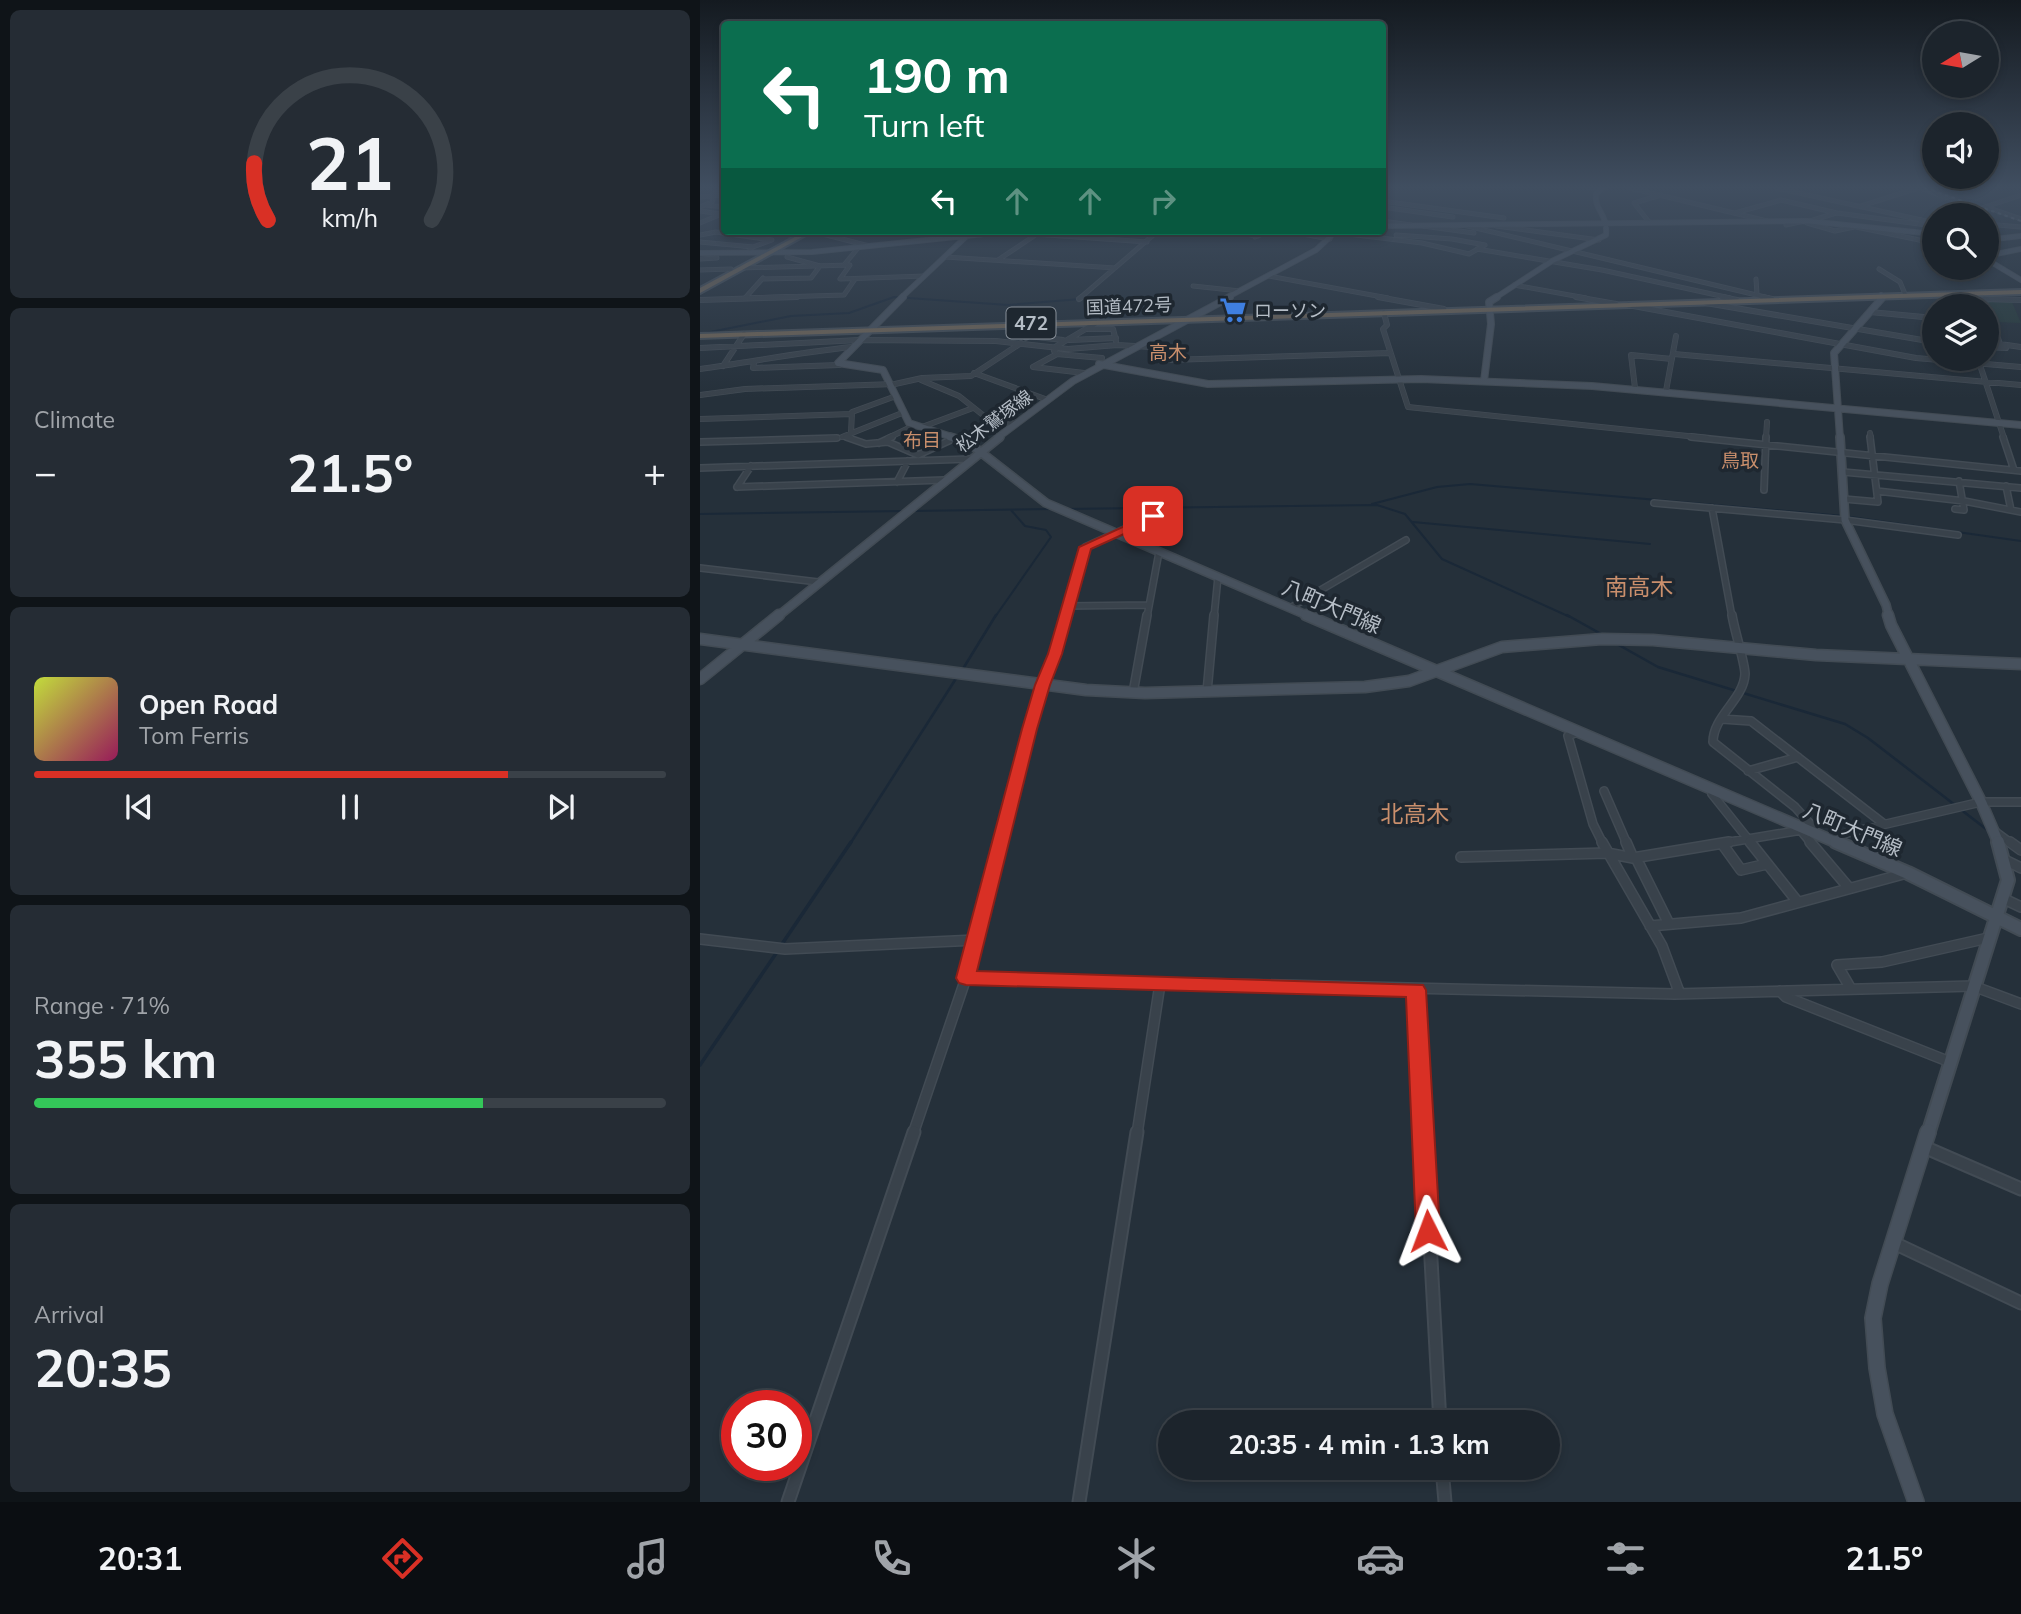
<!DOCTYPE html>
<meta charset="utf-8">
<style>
:root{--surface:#1c242c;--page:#252c34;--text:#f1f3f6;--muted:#a0a4a9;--line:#3a4148;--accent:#d93025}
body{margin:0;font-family:Mulish,"Noto Sans JP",sans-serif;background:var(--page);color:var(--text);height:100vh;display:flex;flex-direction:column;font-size:26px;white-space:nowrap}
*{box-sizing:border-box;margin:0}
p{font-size:23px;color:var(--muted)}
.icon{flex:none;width:38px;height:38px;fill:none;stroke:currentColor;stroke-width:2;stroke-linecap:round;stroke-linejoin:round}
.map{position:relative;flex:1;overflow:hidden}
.details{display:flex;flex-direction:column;gap:10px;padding:10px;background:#0f1418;width:700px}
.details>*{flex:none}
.banner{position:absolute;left:21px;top:21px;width:665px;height:214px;border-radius:7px;box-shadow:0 4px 10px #0003,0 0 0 2px var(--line);background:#0b6e4f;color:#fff;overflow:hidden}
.needle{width:46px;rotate:259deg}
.controls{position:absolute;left:1222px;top:21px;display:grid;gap:14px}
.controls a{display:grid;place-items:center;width:77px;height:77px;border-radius:50%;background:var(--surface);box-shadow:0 4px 10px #0003,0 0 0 2px var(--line);font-size:35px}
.speed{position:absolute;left:21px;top:1390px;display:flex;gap:14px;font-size:35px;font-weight:700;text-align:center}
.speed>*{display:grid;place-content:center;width:91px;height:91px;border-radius:50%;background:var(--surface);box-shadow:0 4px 10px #0003,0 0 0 2px var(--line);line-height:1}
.speed .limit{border:10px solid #d22;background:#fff;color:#111}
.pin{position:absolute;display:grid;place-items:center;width:60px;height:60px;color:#fff;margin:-30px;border-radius:14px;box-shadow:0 4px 10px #0006}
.me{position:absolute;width:77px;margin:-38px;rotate:357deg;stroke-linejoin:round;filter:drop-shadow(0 0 5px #0008)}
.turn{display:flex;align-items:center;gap:24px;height:147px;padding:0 28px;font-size:32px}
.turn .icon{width:91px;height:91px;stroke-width:2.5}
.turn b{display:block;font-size:49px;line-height:60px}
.lanes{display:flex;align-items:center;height:66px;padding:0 28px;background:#0003;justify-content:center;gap:35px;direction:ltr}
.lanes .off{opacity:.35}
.big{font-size:52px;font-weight:700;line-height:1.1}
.details .tile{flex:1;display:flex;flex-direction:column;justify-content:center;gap:10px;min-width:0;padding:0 24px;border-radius:10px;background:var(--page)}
.details .dial{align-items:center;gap:0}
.dial svg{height:182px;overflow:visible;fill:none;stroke:var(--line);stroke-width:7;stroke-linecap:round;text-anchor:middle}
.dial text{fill:var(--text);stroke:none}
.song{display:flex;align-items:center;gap:21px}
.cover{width:84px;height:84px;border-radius:10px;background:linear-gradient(135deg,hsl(70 70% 55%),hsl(330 70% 35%))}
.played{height:7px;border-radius:4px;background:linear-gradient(90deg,var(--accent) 75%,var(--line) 75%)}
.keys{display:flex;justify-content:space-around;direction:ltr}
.heat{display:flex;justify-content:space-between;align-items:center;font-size:38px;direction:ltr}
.charge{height:10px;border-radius:5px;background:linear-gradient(90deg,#34c759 71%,var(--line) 0)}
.trip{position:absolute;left:458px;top:1410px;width:402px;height:70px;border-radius:35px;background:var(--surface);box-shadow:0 4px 10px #0003,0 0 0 2px var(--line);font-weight:700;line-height:70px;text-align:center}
.menu{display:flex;height:112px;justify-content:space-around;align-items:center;background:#0b0e12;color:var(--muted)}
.menu .icon{width:49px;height:49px}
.menu .active{color:var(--accent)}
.menu b{font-size:32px;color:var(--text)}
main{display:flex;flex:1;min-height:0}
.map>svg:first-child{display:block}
</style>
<main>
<section class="details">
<div class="tile dial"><svg viewBox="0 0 100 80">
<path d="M14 69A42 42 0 1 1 86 69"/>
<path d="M14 69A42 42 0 0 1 8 44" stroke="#d93025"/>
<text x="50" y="56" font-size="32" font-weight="700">21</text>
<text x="50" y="72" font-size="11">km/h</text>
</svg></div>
<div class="tile"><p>Climate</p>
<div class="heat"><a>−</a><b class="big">21.5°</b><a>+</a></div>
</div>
<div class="tile">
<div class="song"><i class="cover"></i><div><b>Open Road</b><p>Tom Ferris</p></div></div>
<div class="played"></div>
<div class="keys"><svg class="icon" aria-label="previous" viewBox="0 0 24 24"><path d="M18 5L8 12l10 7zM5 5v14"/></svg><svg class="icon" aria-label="pause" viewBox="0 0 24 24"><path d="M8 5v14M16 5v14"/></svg><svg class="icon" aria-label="next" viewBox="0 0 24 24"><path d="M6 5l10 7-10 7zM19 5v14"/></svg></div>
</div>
<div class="tile"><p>Range · 71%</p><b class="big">355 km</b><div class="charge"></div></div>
<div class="tile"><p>Arrival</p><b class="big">20:35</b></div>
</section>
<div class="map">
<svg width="1321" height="1502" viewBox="0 0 1321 1502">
<rect width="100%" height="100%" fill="#25303a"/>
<path fill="#273a3b" d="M1287,300H1311L1321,323L1296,322Z"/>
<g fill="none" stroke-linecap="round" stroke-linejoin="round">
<path stroke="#1a2837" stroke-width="2" d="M0,334L91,316L149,313L194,297L308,305L393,298L410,318
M672,504L737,487L770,484L1144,516L1321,541
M365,509L677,505L705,514L742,559L870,617
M211,511L352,509
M0,514L205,511
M713,522L950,544
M295,617L351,537L346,530L325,526L311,510"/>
<path stroke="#1a2837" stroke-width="2.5" d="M867,615L903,635
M917,644L958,667L1145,724L1168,738L1290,832
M261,672L296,615
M150,844L257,677"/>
<path stroke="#1a2837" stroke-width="3.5" d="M80,947L151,842
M0,1065L77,952"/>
<g stroke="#424b54" stroke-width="5">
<path id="street-far5" d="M891,188L901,189
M930,188L1067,221
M1076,188L1226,221
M1220,188L1280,209
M0,197L24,195
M682,201L804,218
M6,205L24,207
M1161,206L1218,188
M0,207L12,202L17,188
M682,207L753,217
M1286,207L1321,219
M0,211L20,214
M1035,213L1081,200L1137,213L1234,226
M1261,215L1321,195
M682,221L711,225
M1110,221L1136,213
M949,222L934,203L961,195
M0,223L24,213
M1107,223L1135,231L1154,227
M1286,224L1321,227
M763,225L1069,298
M1086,225L1104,221
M723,226L774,233
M796,226L899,240
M1156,227L1234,243
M73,231L94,236
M111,231L169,246
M369,231H388
M527,231L558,236
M586,231L630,239
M306,232L447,242
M632,232L722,243L769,254L785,245L752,239L696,235
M0,235L16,232L72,240L53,247
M555,237L571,231
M0,242L53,247L50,249
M1286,248L1291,240
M777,249L902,270L1030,298
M245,257L415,268
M0,259L17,258
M298,260L334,236
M144,265L158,248
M40,268L150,265L140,279L225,276
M1179,269L1200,282L1205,294
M0,270L31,269
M569,276L688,298
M62,279L111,278L120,266L87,257
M1056,279L1057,294
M814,285L886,298
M493,286L540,291
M45,298L63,278
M47,298L144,295L155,279
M380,298L458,231"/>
</g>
<g stroke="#424b54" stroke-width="6">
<path id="street-far4" d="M678,297L744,309
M876,297L916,304
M1022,297L1037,300
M1062,297L1072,299
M379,299L382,297
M0,300L97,297
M1321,300L1284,299L1300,344L1321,347
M1006,303L1234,342
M928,305L1216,358L1321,367
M1170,312L1234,318
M684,313L687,325L683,329L708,407L1007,438
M388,329H413L416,341
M328,336L363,340
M326,338L344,324
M370,340L416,338
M355,347L396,323
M1286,347L1306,348
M0,348L159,340L296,341L368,349L417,345L469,348V360L690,353
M356,349L354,351L357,354L333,367L384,373
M357,354L402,358
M974,354L1321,385
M1278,359L1304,438
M54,362L53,368L139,365
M23,366L44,334
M0,369C51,362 101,352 152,347
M274,373L348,400
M221,380L259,396L293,423L319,422
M935,388L931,355L972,359
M966,391L976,336
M0,395L45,389L195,384L222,378L271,376L321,343
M0,419L152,414
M222,427L273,408
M151,433L152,412L196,396
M1170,433L1171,438
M145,436L151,438
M142,437L202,413
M128,438H137
M188,438L215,425
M1066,438L1067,422"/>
</g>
<g stroke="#424b54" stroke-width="8">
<path id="street-far3" d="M146,437L166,444L188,442L218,455L255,438
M991,437L1321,471
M1303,437L1314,470
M0,442L137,438
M179,443L192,437
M0,468L270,459
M1143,472L1321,488
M197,482L208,461
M1306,486L1311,510
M37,487L244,480
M37,487L51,466
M1064,490L1066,437
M1177,491L1264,501L1321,512
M1144,499L1178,502L1170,437
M954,503L1145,520L1258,535
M1012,508L1032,617
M1255,509L1264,510L1259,481
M0,568L118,582
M368,606L448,605
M590,608L706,540
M364,617L385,547L453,516
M447,617L459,552
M514,617L518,577"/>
</g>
<g stroke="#424b54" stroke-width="10">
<path id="street-far2" d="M507,692L514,615
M433,693L447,615
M1022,719L1051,721L1184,824
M877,732L868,736L893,824L903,844
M1048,771L1098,757
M904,791L927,844
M1015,791L1012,794L1052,844
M1293,830L1312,844
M1102,832L1112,844
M1126,838L1281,802H1321
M300,844L324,750L365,615
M1018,844L1114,828L1095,807L1013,742C1013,716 1044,699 1045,674C1045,663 1034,629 1032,615"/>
</g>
<g stroke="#424b54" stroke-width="12">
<path id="street-far1" d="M902,842L962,946L978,989L975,994
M926,842L933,858
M1050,842L1097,901
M1110,842L1149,888
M1310,842L1321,850
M1023,845L1041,870L1067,864
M761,857L907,853L933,858L1029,842
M936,858L969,924
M1305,860L1321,868
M1302,898L1321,907
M950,926L1041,918L1207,873
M0,939L85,949L276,940
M266,978L975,994L1273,986L1321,1004
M1151,989L1137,965L1182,962L1288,938
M716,990L724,1134
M1080,991L1086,997L1250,1062
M213,1134L266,978L301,842
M437,1134L460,984"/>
</g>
<g stroke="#424b54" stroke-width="15">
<path id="street" d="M724,1132L740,1423
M1224,1147L1321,1189
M1194,1243L1321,1303
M742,1468L745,1502
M88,1502L214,1132
M379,1502L437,1132"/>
</g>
<g stroke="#424b54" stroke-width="6">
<path id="secondary-far5" d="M682,226L1107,221L1234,234
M1286,240L1321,236
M0,253L112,252L313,231
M1286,256L1321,249
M1286,259L1321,280
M1181,295L1182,298
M201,298L272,231
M526,298L616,250L631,236L630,231
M795,298L852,261L906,235C908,213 894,211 896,194L903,188"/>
</g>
<g stroke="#424b54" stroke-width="8">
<path id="secondary-far4" d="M203,297L138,363L183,370L209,423L255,438
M399,364L508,384L721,379L892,386L1321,425
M784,381L791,324L789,302L797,297
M297,438L373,381L530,297
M1140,438L1134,353L1183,297"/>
</g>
<g stroke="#424b54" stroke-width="10">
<path id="secondary-far3" d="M250,437L269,443L346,503L611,617
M1140,437L1145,520L1186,605L1189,617
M77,617L300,437"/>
</g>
<g stroke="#424b54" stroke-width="13">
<path id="secondary-far2" d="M606,615L1140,844
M1188,615L1191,625L1281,802L1299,844
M0,639L386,690L445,693L665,687L709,681L802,647L902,639L953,640L1116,655L1321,664
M0,679L79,615"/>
</g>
<g stroke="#424b54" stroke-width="16">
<path id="secondary-far1" d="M1136,842L1208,873L1321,929
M1228,1134L1308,880L1298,842"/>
</g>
<g stroke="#424b54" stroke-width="18">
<path id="secondary" d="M1216,1502L1185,1414L1177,1368L1173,1318L1180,1284L1228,1132"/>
</g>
<g stroke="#444d56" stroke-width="4">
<path id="highway" d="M106,231H113L0,293V288Z
M1321,290V294L0,338V334Z"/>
</g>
<use href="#street-far5" stroke="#39424b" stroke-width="3.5"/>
<use href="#street-far4" stroke="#39424b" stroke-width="4.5"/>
<use href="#street-far3" stroke="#39424b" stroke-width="5"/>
<use href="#street-far2" stroke="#39424b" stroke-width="7"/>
<use href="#street-far1" stroke="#39424b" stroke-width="9"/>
<use href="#street" stroke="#39424b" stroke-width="11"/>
<use href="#secondary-far5" stroke="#47515d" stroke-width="4.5"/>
<use href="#secondary-far4" stroke="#47515d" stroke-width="6"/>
<use href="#secondary-far3" stroke="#47515d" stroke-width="7"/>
<use href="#secondary-far2" stroke="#47515d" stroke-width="10"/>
<use href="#secondary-far1" stroke="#47515d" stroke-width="12"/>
<use href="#secondary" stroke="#47515d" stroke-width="15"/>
<use href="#highway" fill="#706557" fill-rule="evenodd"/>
<path stroke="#5b6671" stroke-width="2" stroke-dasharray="3.5 3.5" stroke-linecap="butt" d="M1225,188L1321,221"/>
</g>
<linearGradient id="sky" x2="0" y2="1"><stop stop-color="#141a20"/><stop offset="0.47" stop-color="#404e60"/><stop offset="1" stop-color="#404e60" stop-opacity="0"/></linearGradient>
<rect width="1321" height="398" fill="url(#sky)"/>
<path fill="#d93025" stroke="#8d1f18" stroke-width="2" d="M453,513L457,514V519L391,549L362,654L350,685L337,729L277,971L723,985L726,990L740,1231L736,1238L728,1241L720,1238L716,1231L706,997L266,985L259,983L256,978L322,729L335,685L348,654L379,547Z"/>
<defs>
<g id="supermarket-bare" transform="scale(2.1)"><path d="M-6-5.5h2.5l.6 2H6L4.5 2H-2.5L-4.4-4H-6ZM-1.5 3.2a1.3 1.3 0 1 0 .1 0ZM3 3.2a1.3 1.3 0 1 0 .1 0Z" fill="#3f7fe0" stroke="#1e2730" stroke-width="2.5" paint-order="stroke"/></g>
</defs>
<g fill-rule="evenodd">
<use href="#supermarket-bare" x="533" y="310"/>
</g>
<g text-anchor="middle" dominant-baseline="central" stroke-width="7" stroke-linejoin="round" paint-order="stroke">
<g font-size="18" fill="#b5bdc6" stroke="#1e2730">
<text transform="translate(429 306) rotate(-2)">国道472号</text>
<text transform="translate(294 421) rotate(-37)">松木鷲塚線</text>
</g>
<g font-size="18" fill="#b5bdc6" stroke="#1e2730" text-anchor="start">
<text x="554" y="310">ローソン</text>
</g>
<rect fill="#1e2730" stroke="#889099" stroke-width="2" x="306.5" y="307.5" width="49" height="31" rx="5"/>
<g font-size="19" font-weight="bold" fill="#b5bdc6">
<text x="331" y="323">472</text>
</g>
<g font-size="19" fill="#ca8f6c" stroke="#1e2730">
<text x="468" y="352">高木</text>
<text x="222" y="440">布目</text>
<text x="1040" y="460">鳥取</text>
</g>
<g font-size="21" fill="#b5bdc6" stroke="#1e2730">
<text transform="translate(632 606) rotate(23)">八町大門線</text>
<text transform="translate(1153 829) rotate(23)">八町大門線</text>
</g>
<g font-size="23" fill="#ca8f6c" stroke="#1e2730">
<text x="939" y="586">南高木</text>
<text x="715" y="813">北高木</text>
</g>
</g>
</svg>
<div class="controls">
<a><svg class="needle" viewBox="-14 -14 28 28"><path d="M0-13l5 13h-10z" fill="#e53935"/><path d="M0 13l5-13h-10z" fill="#a0a4a9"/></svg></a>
<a><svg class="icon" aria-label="sound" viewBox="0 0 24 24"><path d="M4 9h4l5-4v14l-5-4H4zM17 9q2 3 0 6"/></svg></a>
<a><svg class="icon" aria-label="search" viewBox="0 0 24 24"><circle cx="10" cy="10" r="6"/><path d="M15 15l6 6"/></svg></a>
<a><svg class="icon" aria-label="layers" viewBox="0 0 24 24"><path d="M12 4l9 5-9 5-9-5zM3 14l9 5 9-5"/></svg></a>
</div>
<div class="speed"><div class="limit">30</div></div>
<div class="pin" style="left:453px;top:516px;background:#d93025"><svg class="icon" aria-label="arrive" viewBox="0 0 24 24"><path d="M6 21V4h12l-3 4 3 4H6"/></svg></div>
<svg class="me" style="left:728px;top:1231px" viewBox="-20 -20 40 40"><path d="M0-17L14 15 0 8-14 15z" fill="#d93025" stroke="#fff" stroke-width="4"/></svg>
<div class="trip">20:35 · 4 min · 1.3 km</div>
<div class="banner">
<div class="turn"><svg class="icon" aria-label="left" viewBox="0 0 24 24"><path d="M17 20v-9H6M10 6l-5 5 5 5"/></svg><div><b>190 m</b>Turn left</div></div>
<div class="lanes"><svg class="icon" aria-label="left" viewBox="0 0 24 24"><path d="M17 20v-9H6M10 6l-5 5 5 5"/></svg><svg class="icon off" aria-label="ahead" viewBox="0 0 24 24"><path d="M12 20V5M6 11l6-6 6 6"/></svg><svg class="icon off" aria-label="ahead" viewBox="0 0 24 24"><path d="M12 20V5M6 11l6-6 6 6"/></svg><svg class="icon off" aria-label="right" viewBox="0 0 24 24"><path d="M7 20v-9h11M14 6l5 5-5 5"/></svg></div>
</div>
</div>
</main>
<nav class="menu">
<b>20:31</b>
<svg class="icon active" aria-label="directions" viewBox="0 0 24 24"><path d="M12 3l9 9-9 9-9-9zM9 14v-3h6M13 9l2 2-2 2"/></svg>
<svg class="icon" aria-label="music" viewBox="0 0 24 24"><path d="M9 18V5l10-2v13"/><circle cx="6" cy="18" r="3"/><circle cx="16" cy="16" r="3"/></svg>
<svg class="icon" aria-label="phone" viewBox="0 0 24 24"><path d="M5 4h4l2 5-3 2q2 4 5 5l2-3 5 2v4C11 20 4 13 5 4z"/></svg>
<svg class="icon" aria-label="climate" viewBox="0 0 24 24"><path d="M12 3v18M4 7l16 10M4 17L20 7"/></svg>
<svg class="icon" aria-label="car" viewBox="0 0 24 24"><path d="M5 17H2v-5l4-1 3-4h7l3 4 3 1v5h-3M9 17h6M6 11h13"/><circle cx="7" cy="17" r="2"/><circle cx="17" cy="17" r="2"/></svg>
<svg class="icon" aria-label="filters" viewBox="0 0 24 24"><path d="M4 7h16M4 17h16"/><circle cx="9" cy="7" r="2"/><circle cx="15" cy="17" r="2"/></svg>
<b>21.5°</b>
</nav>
